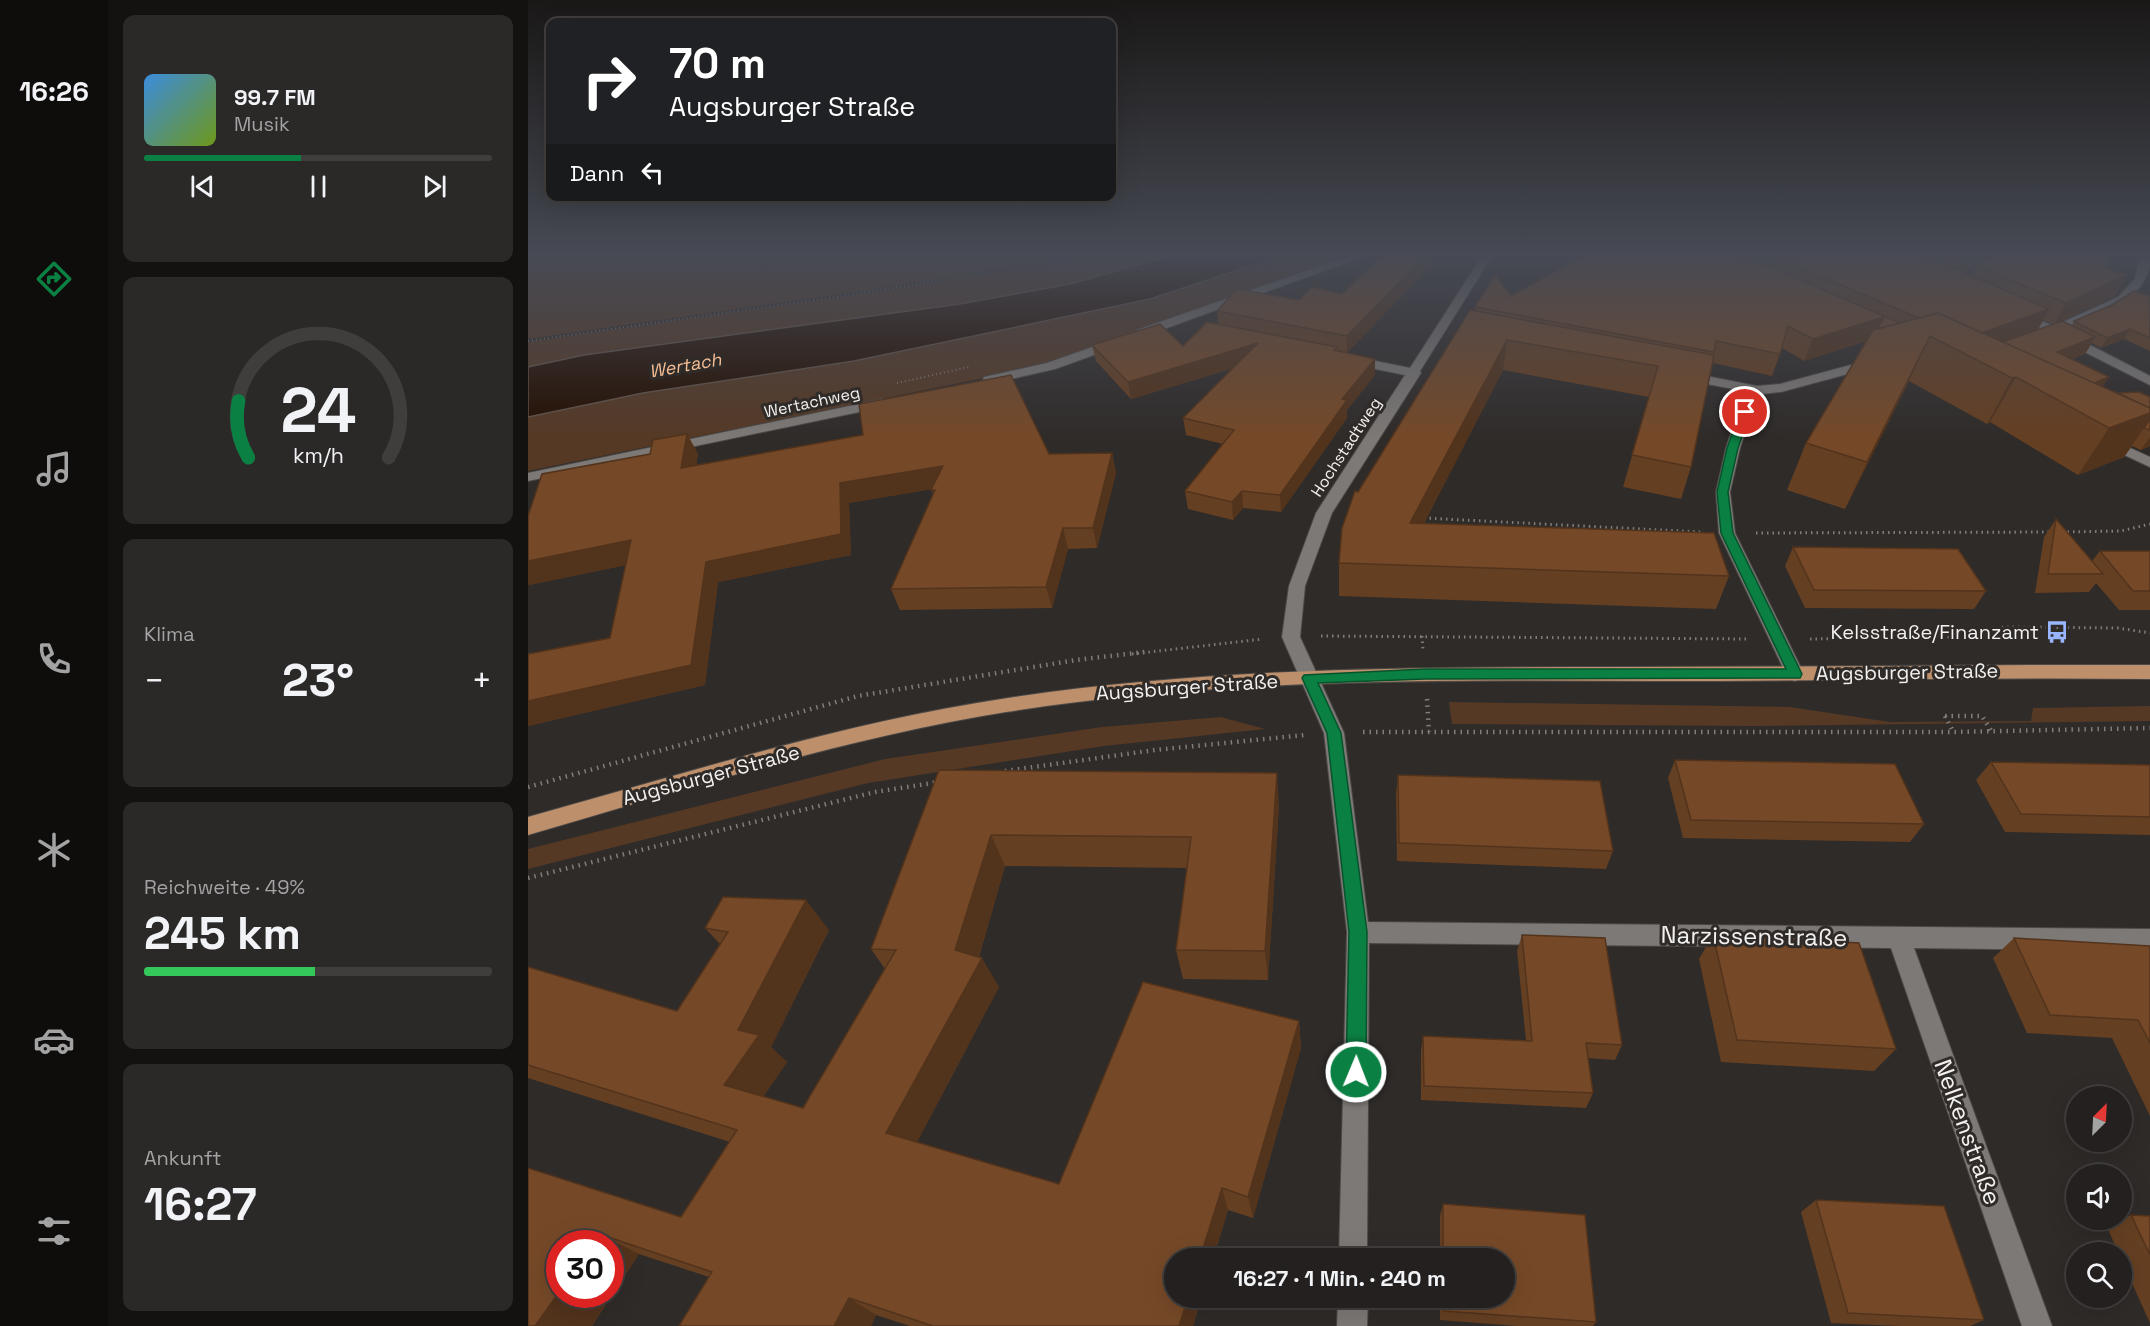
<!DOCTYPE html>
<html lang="de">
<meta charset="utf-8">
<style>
:root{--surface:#23201f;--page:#2b2828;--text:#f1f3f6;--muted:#a3a3a4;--line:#403e3d;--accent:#0b8043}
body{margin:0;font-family:"Space Grotesk",sans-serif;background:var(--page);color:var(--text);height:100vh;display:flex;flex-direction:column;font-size:22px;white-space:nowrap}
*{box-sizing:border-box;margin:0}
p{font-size:20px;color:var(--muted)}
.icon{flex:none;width:33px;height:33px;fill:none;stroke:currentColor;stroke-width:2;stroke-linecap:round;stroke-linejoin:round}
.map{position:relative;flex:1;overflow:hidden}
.panel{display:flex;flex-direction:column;gap:15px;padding:15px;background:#131211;width:420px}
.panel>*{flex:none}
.banner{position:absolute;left:18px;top:18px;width:570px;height:183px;border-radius:12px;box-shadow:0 6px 24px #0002,0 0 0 2px var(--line);background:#202124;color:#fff;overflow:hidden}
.needle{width:39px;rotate:24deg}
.tools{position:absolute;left:1538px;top:1086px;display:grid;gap:12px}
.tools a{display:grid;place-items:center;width:66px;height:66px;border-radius:50%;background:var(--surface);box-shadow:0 6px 24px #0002,0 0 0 2px var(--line);font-size:30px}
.speed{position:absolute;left:18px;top:1230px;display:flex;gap:12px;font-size:30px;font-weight:700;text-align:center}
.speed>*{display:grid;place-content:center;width:78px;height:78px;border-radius:50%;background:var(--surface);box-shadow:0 6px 24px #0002,0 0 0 2px var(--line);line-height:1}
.speed .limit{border:9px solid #d22;background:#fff;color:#111}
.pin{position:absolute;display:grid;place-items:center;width:51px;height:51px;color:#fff;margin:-26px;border:3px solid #fff;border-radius:50%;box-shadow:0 2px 6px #0007}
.me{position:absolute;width:66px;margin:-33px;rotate:1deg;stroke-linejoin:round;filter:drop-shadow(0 0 4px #0008)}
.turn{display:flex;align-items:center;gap:21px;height:126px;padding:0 24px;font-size:27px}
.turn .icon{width:78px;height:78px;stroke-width:2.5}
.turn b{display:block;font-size:42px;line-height:51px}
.then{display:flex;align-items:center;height:57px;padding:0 24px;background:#0003;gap:12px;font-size:22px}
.big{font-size:45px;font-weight:600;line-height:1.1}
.panel .card{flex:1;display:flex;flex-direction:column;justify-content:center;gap:9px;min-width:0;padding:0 21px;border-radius:12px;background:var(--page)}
.panel .dial{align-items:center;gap:0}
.dial svg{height:156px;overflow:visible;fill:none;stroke:var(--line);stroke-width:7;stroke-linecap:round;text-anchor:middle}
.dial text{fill:var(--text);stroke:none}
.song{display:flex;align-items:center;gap:18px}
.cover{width:72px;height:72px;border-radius:9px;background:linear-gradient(135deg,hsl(210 70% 55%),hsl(80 70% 35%))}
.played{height:6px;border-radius:3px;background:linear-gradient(90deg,var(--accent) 45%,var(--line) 45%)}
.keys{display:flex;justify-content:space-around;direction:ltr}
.heat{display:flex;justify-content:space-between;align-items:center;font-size:33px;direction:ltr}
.charge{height:9px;border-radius:4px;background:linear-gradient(90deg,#34c759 49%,var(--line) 0)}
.trip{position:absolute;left:636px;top:1248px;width:351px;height:60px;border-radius:30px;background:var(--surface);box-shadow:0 6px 24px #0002,0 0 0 2px var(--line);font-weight:600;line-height:60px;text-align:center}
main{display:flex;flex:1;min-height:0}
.menu{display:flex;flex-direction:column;width:108px;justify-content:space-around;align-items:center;background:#0e0d0c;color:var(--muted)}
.menu .icon{width:42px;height:42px}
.menu .current{color:var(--accent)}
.menu b{font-size:27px;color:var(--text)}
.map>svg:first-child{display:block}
</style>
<main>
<nav class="menu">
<b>16:26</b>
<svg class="icon current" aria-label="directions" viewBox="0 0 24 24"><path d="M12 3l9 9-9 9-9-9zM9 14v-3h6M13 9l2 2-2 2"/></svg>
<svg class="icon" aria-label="music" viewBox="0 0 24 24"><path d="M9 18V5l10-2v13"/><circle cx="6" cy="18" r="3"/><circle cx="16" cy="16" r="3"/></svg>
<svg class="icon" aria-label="phone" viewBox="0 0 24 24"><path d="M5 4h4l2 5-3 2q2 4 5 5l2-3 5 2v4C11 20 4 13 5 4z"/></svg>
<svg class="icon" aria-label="climate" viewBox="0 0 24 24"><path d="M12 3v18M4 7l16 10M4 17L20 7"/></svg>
<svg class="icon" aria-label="car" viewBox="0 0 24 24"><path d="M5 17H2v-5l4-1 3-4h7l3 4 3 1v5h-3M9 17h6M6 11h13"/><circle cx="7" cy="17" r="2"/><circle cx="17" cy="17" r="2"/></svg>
<svg class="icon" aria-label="filters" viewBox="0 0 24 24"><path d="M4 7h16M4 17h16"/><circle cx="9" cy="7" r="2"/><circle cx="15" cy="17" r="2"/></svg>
</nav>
<section class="panel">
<div class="card">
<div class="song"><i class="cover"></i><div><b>99.7 FM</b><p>Musik</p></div></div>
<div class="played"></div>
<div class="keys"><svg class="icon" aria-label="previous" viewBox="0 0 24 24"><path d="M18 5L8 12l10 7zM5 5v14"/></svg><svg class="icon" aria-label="pause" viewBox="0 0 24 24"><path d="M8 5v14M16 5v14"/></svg><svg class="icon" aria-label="next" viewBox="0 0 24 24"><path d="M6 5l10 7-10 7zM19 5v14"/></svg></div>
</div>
<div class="card dial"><svg viewBox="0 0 100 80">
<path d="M14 69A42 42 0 1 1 86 69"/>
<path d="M14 69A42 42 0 0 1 9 40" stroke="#0b8043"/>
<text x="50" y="56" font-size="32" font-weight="700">24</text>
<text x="50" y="72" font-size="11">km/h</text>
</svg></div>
<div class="card"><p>Klima</p>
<div class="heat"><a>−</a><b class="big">23°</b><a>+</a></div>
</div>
<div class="card"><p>Reichweite · 49%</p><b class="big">245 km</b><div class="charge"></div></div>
<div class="card"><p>Ankunft</p><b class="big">16:27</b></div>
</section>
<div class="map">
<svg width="1622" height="1326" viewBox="0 0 1622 1326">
<rect width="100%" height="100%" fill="#2f2b29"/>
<path fill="#553925" d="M0,253H553L521,261L329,292L0,339Z
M566,253H653L542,284L432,304L56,355L0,367V342L327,295L522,264Z
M762,253H835L520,365L0,471V417L115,393L326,361L622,299Z
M921,702L1262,707L1362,722L1503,721L1505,708L1622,706V721L1224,726L924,724Z
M693,717L737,729L576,746L340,783L0,869V849L357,759L574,727Z"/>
<path fill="#230e00" stroke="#615248" stroke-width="1.5" d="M653,253H762L622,299L326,361L115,393L0,417V367L56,355L432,304L542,284Z"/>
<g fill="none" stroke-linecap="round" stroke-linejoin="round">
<g stroke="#4c4947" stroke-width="2">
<path id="minor" d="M829,253H845L617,336H609L607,333L609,330Z
M956,253H966L892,371L893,373L804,513L777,586L772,637L816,733L840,922L1622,929V951L1386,948L1524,1326H1494L1363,948L841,943L839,1258H811L819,932L796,733L754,637L761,586L788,513L877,375L823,364L817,360L823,356L882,368Z
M1616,258L1622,259C1622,300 1568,316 1535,331L1622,376V385L1525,336L1515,337L1513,334L1516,331L1486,316L1492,312L1496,314L1526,326L1590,297L1607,279L1611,261Z
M587,339L593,343L591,346L527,369L461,384L455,380L456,377L519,363Z
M1345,359L1349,360L1351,363L1349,366L1253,392L1234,394L1224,412L1212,448L1202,492L1207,533L1276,674L1273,679L1267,681L1261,679L1258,674L1191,533L1188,492L1198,448L1210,412L1221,392L1158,380L1152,376L1158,372L1229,386L1252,384Z
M355,399L362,403L360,406L0,481V473Z
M1578,437L1622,457V467L1573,444L1571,441Z
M810,1298H840L839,1326H809Z"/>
</g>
<g stroke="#4c4947" stroke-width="2">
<path id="major" d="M1500,665H1622V679C1457,677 1293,681 1128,681C911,680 693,678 478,712C316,738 158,789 0,835V817C159,773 317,722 480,698C684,667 891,667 1097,667C1231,667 1366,666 1500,665Z"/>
</g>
<path stroke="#807d7b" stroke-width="2" stroke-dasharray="1 3" stroke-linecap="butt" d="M0,341L327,294L521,263L560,253
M369,383L441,367"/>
<path stroke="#807d7b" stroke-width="3" stroke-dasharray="1.5 4" stroke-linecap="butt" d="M896,518L1173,532
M1534,532L1593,531L1622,524
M1228,533L1524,532
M793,636L1220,639
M894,636L895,650
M1282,639L1420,637L1476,627L1590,628L1622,633
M604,654L735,639"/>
<path stroke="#807d7b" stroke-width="4.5" stroke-dasharray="1.5 5" stroke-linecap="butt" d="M899,699L901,732
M1417,716H1454L1464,732
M1417,716L1426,733
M835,732H1425L1622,728
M477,771L627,750L777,735
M0,787L330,696L548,660L617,652
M0,878L347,792L411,782"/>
<use href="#minor" fill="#7d7976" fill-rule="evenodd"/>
<use href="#major" fill="#be8f6b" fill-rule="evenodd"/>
</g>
<path fill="#653f22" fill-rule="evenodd" d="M857,253H904V264L819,353L847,375L819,410V418L753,512L715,508L705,520L660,509L657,491L695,444L658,435L655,418L706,368L603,399L568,361L564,345L655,346L690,324L689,311L814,294Z
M1060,253H1467L1436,273L1443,276L1448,266L1578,268L1587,296L1534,321L1544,325L1546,321L1622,296V351L1596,339L1573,348L1564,343L1557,354L1544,359L1575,387L1590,393L1622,397V446L1613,450L1604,446L1596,457L1550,475L1462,422L1459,424L1381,381L1317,509L1259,490L1278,443L1338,341L1276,361L1254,348L1244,376L1185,363L1163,467L1153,499L1095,487L1121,397L975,370L896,523L1201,576L1188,609L811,596V563L830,492L947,311V307L983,296ZM1245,257L1242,267L1235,264ZM1515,320L1525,324L1510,330Z
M159,434L170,454L168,465L521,454L584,453L588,473L569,548L540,549L524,608L372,610L363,589L405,495L404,489L321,503L323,555L190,582L177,685L0,726V654L82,638L98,565L1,585L122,454Z
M1528,519L1564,561L1572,551H1622V610H1591L1568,583L1561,592L1507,593L1516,537Z
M1265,547L1458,591L1446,609L1277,608L1257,566Z
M1147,760L1396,824L1382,842L1155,838L1140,778Z
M1463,762L1622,765V835L1477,832L1448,780Z
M411,770L751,805L740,980L655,979L648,950L659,868L477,866L451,957L471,987L389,1142L531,1184L771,1021L773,1048L725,1218L700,1210L665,1326H382L348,1315L343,1326H151L181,1277L111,1254L64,1326L0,1168L153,1217L202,1142L0,1078V967L149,1011L192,944L177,928L301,930L243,1047L259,1062L235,1097L275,1108L357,969L343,949Z
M870,775L1085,851L1078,869L869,861L868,793Z
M994,935L1094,1045L1087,1060L1060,1058L1065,1093L1058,1108L893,1100V1051L895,1036L998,1041L989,951Z
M1185,935L1368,1049L1346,1071L1193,1062L1171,959Z
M1486,938L1622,946V1116L1584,1038L1499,1033L1465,958Z
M1288,1200L1456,1320L1442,1326H1372L1303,1323L1273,1212Z
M915,1204L1068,1322L1065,1326H989L912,1320V1298H976V1258H912V1216Z
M1603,1215L1622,1216V1323L1593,1259V1252H1590L1579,1227Z"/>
<path fill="#52331c" d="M900,253H904V264L819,353V336Z
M1229,253H1251L1224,271Z
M1444,253H1467L1424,281L1433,260Z
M1599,275L1587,296L1526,325L1538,303Z
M1521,309L1509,331L1440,356L1438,339Z
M1356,317L1343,340L1276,361L1285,339Z
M1602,329L1596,339L1573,348L1579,338Z
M1402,336L1381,381L1317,509L1339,462Z
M1567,337L1557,354L1519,369L1529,352Z
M979,340L975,370L880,555L882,523Z
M730,343L731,360L603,399L600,382Z
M847,359V375L819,410V418L753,512L752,495L814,399Z
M1488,377L1462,422L1459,424L1484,378Z
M1581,377L1570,394L1542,393Z
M1622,413V419L1596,457L1550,475L1581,428Z
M159,434L170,454L165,488L153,468Z
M1622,437V446L1613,450Z
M584,453L588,473L569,548L565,528Z
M415,466L422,486L321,503L323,555L190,582L177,685L0,726V701L178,562L312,483Z
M714,491L715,508L705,520L704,502Z
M535,528L540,549L524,608L518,587Z
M103,540L117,561L1,585L0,584V561Z
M749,773L751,805L740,980L737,951Z
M463,835L477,866L446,973L454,958L471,987L381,1157L358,1133L427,950Z
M278,900L301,930L243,1047L259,1062L226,1110L196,1085L210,1030Z
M771,1021L773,1048L725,1218L720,1197Z
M694,1188L700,1210L685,1258H672Z
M71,1234L111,1254L64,1326H7L32,1291V1294H82V1244H65Z
M321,1298L348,1315L343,1326H306Z
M660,1298H673L665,1326H651Z"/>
<path fill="#754928" stroke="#52331c" stroke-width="1.5" d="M857,253H900L819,336L689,311L709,289L771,300L784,287L814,294Z
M1060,253H1202L1228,261L1372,323L1349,329L1356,317L1285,339L1260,326L1252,354L1188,341L1186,352L947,307L967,275L983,296Z
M1249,253H1381L1430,270L1521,309L1454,333L1410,313L1391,318L1245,256Z
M1413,253H1444L1433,260Z
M1467,253H1583L1578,268L1599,275L1538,303L1448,266Z
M1606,291L1622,296V338L1602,329L1579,338L1546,321L1584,305Z
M942,310L1186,355L1163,467L1104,455L1130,366L979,340L882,523L1186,533L1201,576L811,563L814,528L827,491L830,492Z
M1410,313L1622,408V413L1581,428L1488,377L1484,378L1402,336L1339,462L1278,443L1345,330Z
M1534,321L1567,337L1529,352L1581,377L1566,383L1475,342Z
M679,322L809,347L806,350L847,359L814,399L819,400L752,495L714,491L704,502L657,491L706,430L655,418L730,343L600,382L564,345L632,324L655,346Z
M483,375L521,454L584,453L565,528H535L518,587L363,589L407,490H403L415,466L312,483L313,534L178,562L163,665L0,701V654L82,638L103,540L0,561V516L14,474L122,454L125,440L159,434L153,468L335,435L331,404Z
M1611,392L1622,397V408L1590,393Z
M1622,419V430L1616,428Z
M1528,519L1575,574H1520Z
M1265,547L1430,549L1458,591L1286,590Z
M1572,551H1622V591H1605Z
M1147,760L1367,764L1396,824L1163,820Z
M1463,762L1622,765V817L1493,814Z
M411,770L749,773L737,951L648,950L663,837L463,835L427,950L454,958L358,1133L531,1184L615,982L771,1021L720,1197L694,1188L672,1258H646V1298H660L651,1326H405L321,1298L306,1326H151L184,1272L71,1234L65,1244H32V1291L7,1326H0V1168L153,1217L209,1130L0,1065V967L149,1011L200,932L177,928L195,897L278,900L210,1030L231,1035L196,1085L275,1108L368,950L343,949Z
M870,775L1072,781L1085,851L871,843Z
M994,935L1077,938L1094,1045L1058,1043L1065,1093L896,1086L895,1036L1004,1041Z
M1185,935L1331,943L1368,1049L1209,1040Z
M1486,938L1622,946V1043L1610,1020L1522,1015Z
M1288,1200L1416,1206L1456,1320L1320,1313Z
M915,1204L1057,1215L1068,1322L916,1311L915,1298H976V1258H915Z
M1603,1215L1622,1216V1255Z"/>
<linearGradient id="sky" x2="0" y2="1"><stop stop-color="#1a1817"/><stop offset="0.58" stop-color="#474a54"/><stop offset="1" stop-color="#474a54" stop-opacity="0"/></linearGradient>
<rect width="1622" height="439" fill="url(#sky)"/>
<path fill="#0b8043" stroke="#07532c" stroke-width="1.5" d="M1217,409L1223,412L1210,448L1200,492L1205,533L1274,674L1272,678L897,679L790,683L813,733L839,932L838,1072L835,1079L828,1082L821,1079L818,1072L821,932L799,733L774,678L776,675L897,669H1258L1193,533L1189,492L1199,448L1212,412Z"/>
<defs>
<g id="bus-bare" transform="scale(1.8)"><path d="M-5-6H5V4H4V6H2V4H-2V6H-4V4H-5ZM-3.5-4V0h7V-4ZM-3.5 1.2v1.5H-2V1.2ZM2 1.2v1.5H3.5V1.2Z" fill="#98b5fd" stroke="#2f2b29" stroke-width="2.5" paint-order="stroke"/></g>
</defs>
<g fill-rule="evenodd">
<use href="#bus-bare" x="1529" y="632"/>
</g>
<g text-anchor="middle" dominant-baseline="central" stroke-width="6" stroke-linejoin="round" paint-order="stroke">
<g font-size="16" fill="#f3f1ef" stroke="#2f2b29">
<text transform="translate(284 402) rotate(-12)">Wertachweg</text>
<text transform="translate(818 447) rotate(-57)">Hochstadtweg</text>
</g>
<g font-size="18" font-style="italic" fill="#f6be95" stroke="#2f2b29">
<text transform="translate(157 365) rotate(-10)">Wertach</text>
</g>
<g font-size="20" fill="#f3f1ef" stroke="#2f2b29" text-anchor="end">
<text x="1511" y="632">Kelsstraße/Finanzamt</text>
</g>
<g font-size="20" fill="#f3f1ef" stroke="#2f2b29">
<text transform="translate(1379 672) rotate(-1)">Augsburger Straße</text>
<text transform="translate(659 687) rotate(-4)">Augsburger Straße</text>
<text transform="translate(183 775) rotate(-15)">Augsburger Straße</text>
</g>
<g font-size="24" fill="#f3f1ef" stroke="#2f2b29">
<text transform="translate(1226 936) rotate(1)">Narzissenstraße</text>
<text transform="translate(1440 1132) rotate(70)">Nelkenstraße</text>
</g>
</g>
</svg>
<div class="tools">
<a><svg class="needle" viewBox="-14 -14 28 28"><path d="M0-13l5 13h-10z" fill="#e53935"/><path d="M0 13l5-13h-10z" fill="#a3a3a4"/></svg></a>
<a><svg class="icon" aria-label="sound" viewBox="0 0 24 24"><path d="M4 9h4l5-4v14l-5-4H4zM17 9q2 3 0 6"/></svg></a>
<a><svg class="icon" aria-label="search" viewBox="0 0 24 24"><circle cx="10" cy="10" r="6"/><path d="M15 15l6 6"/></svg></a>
</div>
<div class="speed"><div class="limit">30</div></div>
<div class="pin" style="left:1217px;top:412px;background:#d93025"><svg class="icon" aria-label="arrive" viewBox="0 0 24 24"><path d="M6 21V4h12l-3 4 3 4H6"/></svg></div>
<svg class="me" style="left:828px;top:1072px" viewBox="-20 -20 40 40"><circle r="17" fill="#0b8043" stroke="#fff" stroke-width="3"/><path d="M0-11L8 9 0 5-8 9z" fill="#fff"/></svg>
<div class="trip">16:27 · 1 Min. · 240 m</div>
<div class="banner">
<div class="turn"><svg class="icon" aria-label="right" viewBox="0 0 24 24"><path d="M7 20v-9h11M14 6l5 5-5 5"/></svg><div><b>70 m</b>Augsburger Straße</div></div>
<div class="then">Dann<svg class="icon" aria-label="left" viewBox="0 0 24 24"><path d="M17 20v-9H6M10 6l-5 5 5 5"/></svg></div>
</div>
</div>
</main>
